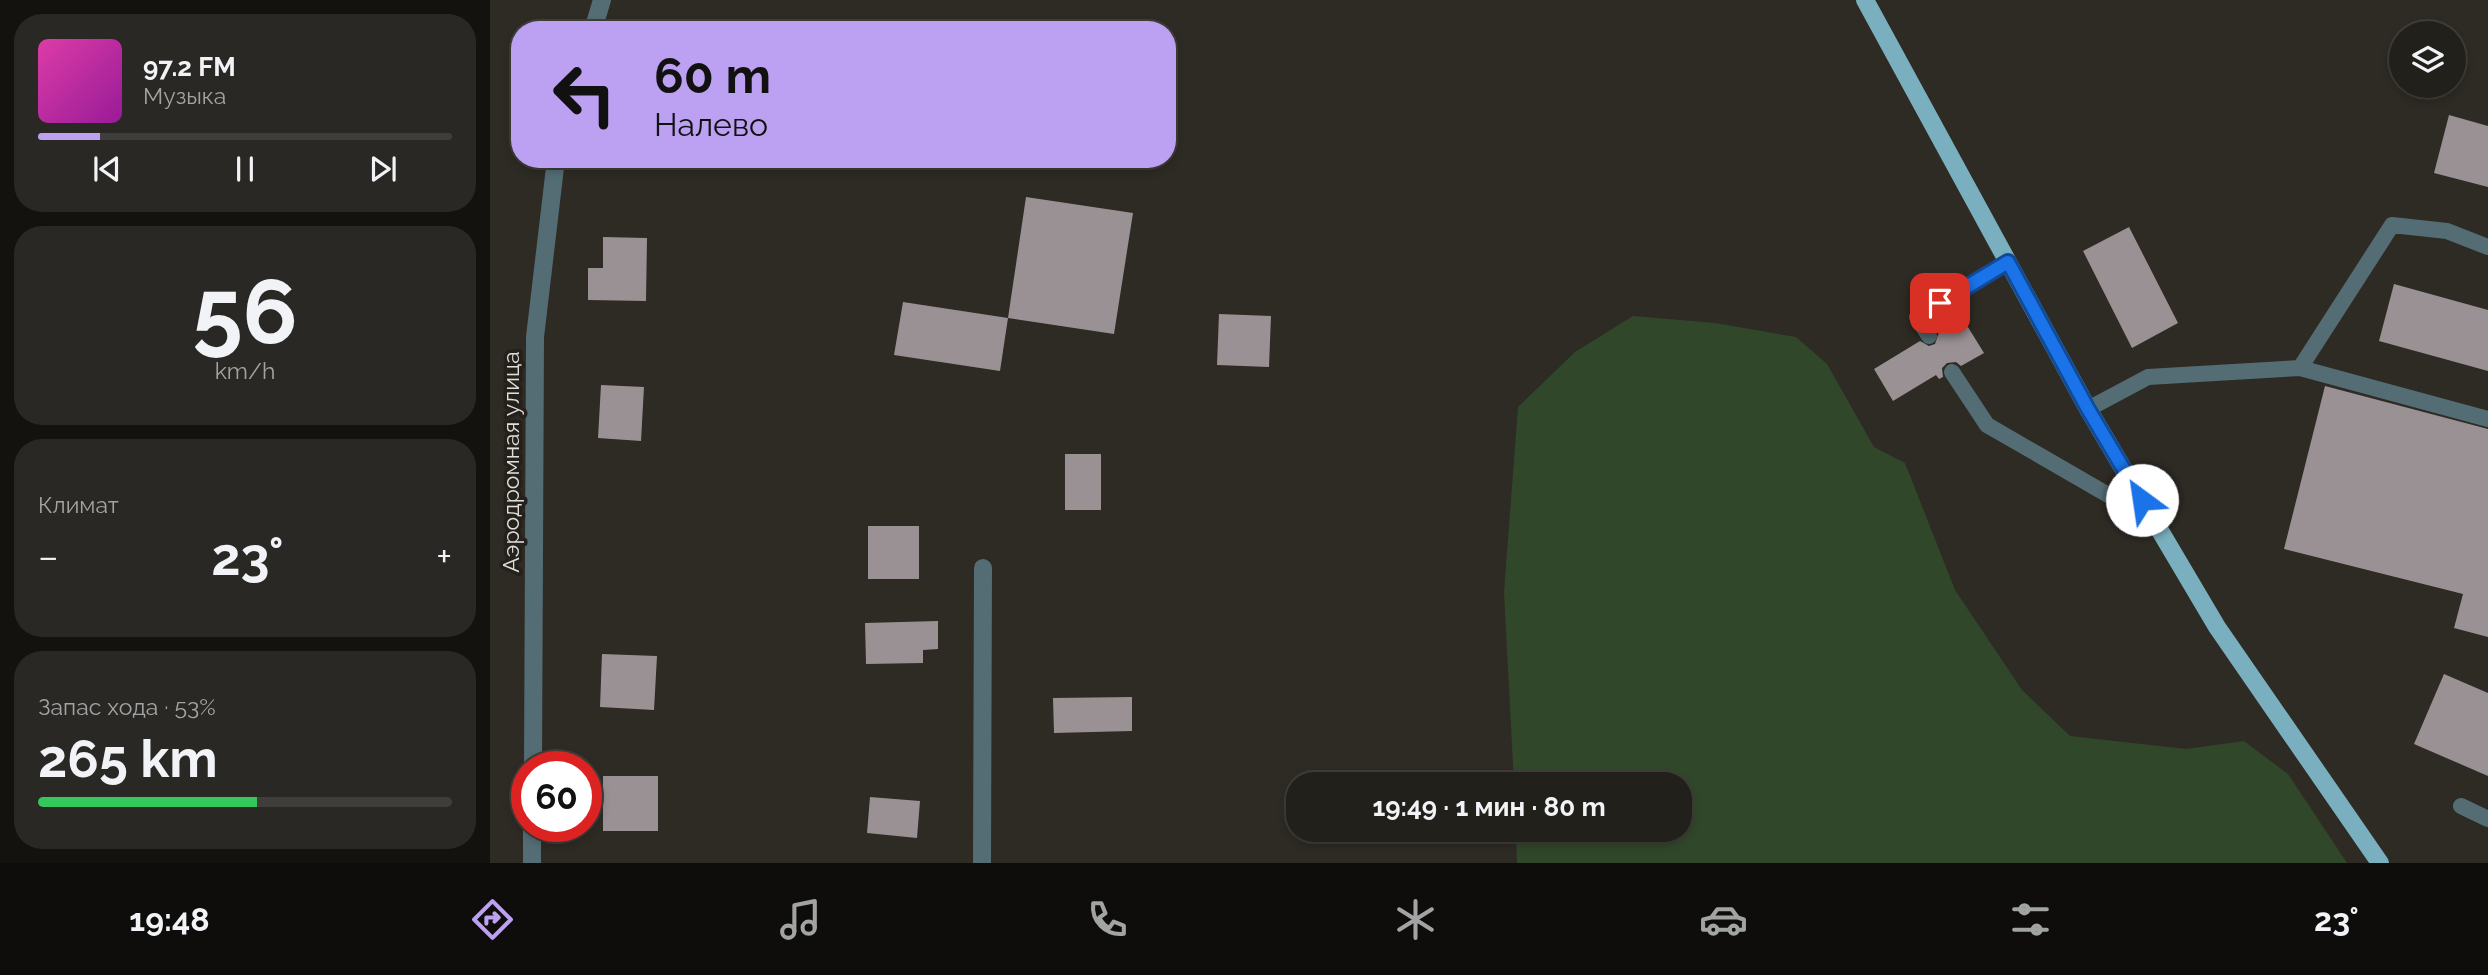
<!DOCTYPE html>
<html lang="ru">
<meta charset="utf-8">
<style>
:root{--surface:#22201b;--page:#2a2824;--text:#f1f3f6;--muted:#a2a3a3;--line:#3f3e3a;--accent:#bca0f2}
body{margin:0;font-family:Raleway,sans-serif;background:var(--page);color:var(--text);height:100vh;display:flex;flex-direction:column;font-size:26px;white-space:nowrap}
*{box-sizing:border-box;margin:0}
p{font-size:23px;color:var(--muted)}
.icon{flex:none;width:38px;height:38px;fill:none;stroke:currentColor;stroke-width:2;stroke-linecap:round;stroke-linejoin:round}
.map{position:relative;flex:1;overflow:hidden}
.drawer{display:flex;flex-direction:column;gap:14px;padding:14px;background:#13120f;width:490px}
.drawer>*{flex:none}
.guide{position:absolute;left:21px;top:21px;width:665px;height:147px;border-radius:28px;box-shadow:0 4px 10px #0003,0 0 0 2px var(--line);background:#bca0f2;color:#111;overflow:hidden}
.fabs{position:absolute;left:1899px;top:21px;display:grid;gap:14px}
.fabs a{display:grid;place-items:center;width:77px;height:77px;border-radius:50%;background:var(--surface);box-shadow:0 4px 10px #0003,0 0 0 2px var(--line);font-size:35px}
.speed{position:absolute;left:21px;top:751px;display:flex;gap:14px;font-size:35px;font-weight:700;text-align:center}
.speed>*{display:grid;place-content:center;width:91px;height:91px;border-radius:50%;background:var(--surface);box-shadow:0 4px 10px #0003,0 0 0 2px var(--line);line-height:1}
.speed .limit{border:10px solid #d22;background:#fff;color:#111}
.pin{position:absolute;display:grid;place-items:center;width:60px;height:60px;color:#fff;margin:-30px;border-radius:14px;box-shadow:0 4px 10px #0006}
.me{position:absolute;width:77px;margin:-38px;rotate:329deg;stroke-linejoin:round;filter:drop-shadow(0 0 5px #0008)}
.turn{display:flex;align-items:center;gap:24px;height:147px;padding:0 28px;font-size:32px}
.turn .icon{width:91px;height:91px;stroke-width:2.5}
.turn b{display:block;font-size:49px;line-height:60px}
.big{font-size:52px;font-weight:700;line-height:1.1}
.drawer .card{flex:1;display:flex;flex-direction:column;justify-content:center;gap:10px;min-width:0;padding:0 24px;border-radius:28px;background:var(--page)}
.drawer .dial{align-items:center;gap:0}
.dial b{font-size:91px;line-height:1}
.song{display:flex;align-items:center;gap:21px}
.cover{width:84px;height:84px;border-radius:10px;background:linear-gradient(135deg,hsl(320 70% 55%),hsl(300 70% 35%))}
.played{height:7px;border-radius:4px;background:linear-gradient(90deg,var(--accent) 15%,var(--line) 15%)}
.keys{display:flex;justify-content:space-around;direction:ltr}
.heat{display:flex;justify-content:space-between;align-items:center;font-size:38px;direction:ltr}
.charge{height:10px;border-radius:5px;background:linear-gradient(90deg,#34c759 53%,var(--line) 0)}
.trip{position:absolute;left:796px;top:772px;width:406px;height:70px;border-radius:28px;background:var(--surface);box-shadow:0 4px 10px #0003,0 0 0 2px var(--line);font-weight:700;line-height:70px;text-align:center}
.menu{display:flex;height:112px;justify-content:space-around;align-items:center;background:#0e0d0b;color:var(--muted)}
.menu .icon{width:49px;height:49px}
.menu .active{color:var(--accent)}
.menu b{font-size:32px;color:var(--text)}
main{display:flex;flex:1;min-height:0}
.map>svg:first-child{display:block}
</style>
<main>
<section class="drawer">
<div class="card">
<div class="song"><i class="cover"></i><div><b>97.2 FM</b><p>Музыка</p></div></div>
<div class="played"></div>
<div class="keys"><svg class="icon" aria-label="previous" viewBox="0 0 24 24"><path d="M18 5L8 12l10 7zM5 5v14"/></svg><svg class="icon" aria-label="pause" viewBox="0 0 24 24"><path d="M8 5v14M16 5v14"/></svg><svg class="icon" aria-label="next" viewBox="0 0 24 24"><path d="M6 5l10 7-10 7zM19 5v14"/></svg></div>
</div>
<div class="card dial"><b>56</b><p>km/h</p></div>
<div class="card"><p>Климат</p>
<div class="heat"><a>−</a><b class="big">23°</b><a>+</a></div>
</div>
<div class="card"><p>Запас хода · 53%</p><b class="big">265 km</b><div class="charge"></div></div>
</section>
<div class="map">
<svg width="1998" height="863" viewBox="0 0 1998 863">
<rect width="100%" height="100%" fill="#2e2a24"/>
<path fill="#31472a" d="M1143,316L1225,323L1306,337L1337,364L1384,447L1415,463L1465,590L1532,690L1580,736L1696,749L1754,741L1798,774L1857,863H1027L1026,830H1190V784H1024L1014,592L1028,407L1085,352Z"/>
<path fill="#9a9195" d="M1959,115L1998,126V187L1944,173Z
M536,197L643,213L624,334L518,318Z
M1639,227L1688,323L1642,348L1593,251Z
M113,237L157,238L156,301L98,300V268H113Z
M1904,284L1998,310V371L1889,341Z
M413,302L518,318L510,371L404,355Z
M1468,311L1494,353L1471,366L1466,362L1457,363L1452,368L1453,377L1449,379L1446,375L1403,401L1384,369L1430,341L1439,346L1445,344L1450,329L1447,324Z
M729,314L781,316L779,367L727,365Z
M111,385L154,387L151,441L108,438Z
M1835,386L1998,429V637L1964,628L1973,594L1794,549Z
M575,454H611V510H575Z
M378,526H429V579H378Z
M448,621V649L433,650V663L376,664L375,623Z
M112,654L167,656L164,710L110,707Z
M1954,674L1998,693V776L1924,744Z
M642,697V731L564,733L563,698Z
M113,776H168V831H113Z
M380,797L430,801L427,838L377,833Z"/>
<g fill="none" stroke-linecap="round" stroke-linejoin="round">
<path stroke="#546d74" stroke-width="16" d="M1439,336L1427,317L1518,262
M1810,368L1902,225L1957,231L1998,247
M1462,372L1497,425L1665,522
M1598,409L1658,377L1810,368L1998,419
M1971,806L1998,819"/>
<path stroke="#546d74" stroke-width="18" d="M103,30L112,0
M43,766L45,337L66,159
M42,863V826
M492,863L493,568"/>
<path stroke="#79afbe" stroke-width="18" d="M1375,0L1598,409L1727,627L1890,863"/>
</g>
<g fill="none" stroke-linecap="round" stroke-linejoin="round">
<g stroke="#114b97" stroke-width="18">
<path id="route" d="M1450,303L1518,262L1598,409L1652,500"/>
</g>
<use href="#route" stroke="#1a73e8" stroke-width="12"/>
</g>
<g text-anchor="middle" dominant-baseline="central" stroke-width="7" stroke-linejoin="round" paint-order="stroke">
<g font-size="23" fill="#e0deda" stroke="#24201b">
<text transform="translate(20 462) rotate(-90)">Аэродромная улица</text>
</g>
</g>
</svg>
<div class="fabs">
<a><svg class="icon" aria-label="layers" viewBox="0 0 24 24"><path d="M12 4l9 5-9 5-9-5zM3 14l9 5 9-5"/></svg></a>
</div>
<div class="speed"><div class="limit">60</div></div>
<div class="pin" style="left:1450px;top:303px;background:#d93025"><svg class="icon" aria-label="arrive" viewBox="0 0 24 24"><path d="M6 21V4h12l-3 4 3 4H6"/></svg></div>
<svg class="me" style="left:1652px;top:500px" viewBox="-20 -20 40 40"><circle r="19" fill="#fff"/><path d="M0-13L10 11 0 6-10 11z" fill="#1a73e8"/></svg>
<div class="trip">19:49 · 1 мин · 80 m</div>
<div class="guide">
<div class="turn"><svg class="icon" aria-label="left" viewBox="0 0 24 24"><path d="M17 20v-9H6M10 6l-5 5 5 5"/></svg><div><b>60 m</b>Налево</div></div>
</div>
</div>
</main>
<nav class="menu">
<b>19:48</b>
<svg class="icon active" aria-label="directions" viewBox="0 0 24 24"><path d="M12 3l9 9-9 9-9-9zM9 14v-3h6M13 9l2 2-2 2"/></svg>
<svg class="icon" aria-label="music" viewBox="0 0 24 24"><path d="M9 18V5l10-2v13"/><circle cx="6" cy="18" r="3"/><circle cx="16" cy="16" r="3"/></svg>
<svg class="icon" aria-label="phone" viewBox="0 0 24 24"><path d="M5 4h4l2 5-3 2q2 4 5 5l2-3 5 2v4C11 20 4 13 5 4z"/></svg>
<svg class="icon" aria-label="climate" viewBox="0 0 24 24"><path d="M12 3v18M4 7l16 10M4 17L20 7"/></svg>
<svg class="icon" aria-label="car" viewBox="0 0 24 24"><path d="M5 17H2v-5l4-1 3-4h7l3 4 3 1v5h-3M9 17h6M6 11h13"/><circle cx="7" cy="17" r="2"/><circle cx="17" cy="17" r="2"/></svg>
<svg class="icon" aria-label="filters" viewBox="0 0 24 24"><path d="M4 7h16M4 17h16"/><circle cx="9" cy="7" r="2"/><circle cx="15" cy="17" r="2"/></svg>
<b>23°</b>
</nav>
